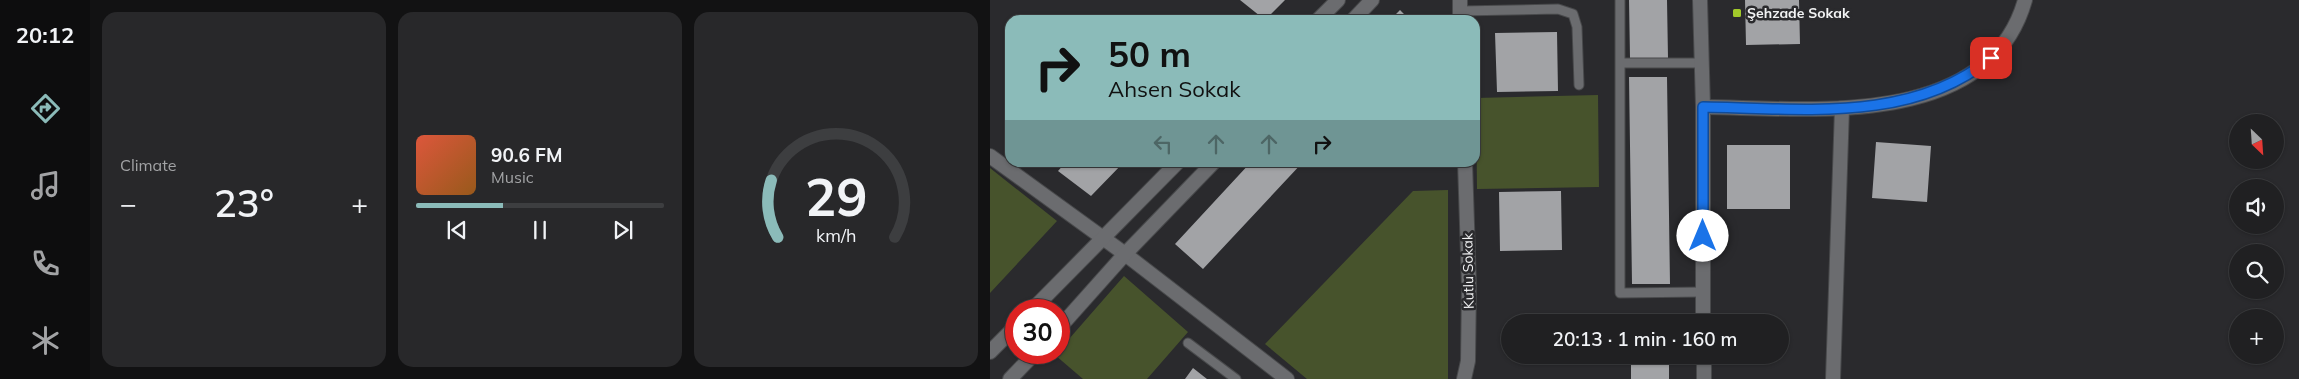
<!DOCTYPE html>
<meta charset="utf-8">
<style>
:root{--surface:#202022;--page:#28282a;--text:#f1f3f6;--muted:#a2a3a5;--line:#3d3e40;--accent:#8bbbb9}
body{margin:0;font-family:Mulish,sans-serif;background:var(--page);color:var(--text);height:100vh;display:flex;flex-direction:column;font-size:19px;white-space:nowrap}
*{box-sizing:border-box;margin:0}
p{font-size:16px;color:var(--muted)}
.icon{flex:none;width:28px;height:28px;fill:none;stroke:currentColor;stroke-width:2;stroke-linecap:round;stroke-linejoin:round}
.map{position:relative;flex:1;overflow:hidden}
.panel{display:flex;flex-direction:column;gap:12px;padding:12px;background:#121213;width:900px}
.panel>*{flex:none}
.hud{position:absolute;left:15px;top:15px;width:475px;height:152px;border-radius:15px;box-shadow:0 1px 4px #0004,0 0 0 1px var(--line);background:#8bbbb9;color:#111;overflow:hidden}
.needle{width:32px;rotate:155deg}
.fabs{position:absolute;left:1239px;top:114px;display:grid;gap:10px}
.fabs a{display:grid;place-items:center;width:55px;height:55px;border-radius:50%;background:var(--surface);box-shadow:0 1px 4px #0004,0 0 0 1px var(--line);font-size:25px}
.speed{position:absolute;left:15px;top:299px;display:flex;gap:10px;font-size:25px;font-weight:700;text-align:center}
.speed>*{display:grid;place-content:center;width:65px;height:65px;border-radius:50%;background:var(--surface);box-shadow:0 1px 4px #0004,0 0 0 1px var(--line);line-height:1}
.speed .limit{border:8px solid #d22;background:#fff;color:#111}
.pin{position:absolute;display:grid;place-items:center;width:42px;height:42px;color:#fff;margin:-21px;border-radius:10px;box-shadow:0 2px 8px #0006}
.me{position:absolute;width:55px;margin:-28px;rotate:0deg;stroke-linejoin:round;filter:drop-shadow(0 0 4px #0008)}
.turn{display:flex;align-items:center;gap:18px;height:105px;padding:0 20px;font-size:22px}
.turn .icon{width:65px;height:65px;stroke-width:2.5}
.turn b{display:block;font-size:35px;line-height:42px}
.lanes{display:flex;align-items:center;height:48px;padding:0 20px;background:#0003;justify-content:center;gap:25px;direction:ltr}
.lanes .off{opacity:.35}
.big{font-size:38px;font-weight:600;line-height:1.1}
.panel .tile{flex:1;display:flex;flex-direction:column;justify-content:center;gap:8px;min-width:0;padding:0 18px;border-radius:15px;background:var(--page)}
.panel .dial{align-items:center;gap:0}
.dial svg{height:130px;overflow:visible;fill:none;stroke:var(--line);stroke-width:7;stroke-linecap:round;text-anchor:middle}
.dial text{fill:var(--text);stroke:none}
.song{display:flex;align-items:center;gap:15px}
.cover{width:60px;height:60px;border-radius:8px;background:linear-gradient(135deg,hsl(10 70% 55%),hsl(30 70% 35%))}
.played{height:5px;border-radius:2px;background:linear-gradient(90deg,var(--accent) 35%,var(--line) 35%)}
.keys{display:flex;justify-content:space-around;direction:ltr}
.heat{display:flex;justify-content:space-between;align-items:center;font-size:28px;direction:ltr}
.panel .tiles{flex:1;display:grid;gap:12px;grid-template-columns:repeat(3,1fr)}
.trip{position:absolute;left:511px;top:314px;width:288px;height:50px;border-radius:25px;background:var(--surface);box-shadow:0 1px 4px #0004,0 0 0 1px var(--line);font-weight:600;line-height:50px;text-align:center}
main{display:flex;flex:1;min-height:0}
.tab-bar{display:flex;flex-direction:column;width:90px;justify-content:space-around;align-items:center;background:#0d0d0e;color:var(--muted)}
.tab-bar .icon{width:35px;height:35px}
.tab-bar .on{color:var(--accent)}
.tab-bar b{font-size:22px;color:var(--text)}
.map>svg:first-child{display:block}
</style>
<main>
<nav class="tab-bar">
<b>20:12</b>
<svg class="icon on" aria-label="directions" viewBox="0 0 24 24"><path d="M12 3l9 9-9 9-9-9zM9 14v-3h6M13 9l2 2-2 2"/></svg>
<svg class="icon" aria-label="music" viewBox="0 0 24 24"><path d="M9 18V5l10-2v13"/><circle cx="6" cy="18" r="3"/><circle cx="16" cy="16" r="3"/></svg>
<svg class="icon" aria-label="phone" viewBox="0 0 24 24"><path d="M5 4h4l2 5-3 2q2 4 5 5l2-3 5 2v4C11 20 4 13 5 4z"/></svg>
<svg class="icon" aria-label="climate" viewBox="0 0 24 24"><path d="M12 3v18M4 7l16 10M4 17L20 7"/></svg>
</nav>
<section class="panel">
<div class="tiles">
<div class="tile"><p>Climate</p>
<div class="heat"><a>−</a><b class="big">23°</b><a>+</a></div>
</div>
<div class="tile">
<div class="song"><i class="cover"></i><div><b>90.6 FM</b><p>Music</p></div></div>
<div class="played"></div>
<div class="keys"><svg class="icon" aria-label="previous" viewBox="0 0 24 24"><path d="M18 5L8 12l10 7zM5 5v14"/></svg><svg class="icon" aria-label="pause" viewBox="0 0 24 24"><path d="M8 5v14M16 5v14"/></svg><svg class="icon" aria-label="next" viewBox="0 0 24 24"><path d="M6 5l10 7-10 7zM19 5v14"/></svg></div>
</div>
<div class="tile dial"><svg viewBox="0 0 100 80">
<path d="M14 69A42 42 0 1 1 86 69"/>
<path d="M14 69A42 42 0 0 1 10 34" stroke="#8bbbb9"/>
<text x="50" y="56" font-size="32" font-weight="700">29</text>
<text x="50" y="72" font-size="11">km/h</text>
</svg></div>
</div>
</section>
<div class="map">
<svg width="1309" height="379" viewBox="0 0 1309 379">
<rect width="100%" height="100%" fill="#2a2a2d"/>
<path fill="#47532c" d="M608,95L609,187L487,189L486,98Z
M0,168L67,221L0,293Z
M458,190V379H317L275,344L423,191Z
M134,276L198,332L157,379H93L65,355Z"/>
<path fill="#a2a3a6" d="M250,0H295L275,20Z
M639,0H677L678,58H640Z
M755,0H809L810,44L756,45Z
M410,10L420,20H400Z
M567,32L568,91L507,92L505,33Z
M639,77H677L680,284H642Z
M886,142L941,146L937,202L882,198Z
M737,145H800V209H737Z
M76,162H134L101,196L68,171Z
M261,162H313L213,269L185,244Z
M571,191L572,250L510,251L509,192Z
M641,355H679V379H641Z
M203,368L217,379H195Z"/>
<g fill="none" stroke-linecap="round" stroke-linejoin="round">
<g stroke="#48494b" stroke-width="11">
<path id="service" d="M630,0V293L713,292
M470,11L568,9L583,14L587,27L589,85
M630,63H712
M198,343L246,379"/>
</g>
<g stroke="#48494b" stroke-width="16">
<path id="minor" d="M470,0V20
M710,0L713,107V322
M135,254L297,379
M714,355V379
M474,379L478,361L479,286L475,162
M843,379L852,108"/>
</g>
<g stroke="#48494b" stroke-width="16">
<path id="tertiary" d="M713,107C817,108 998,131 1035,0
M0,156L135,254"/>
</g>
<g stroke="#48494b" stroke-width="16">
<path id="secondary" d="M328,20L348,0
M363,20L382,0
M42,310L188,162
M69,328L135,254L224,162
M0,352L26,326
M20,379L46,352"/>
</g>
<use href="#service" stroke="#6b6c6f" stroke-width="9"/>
<use href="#minor" stroke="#6b6c6f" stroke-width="14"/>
<use href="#tertiary" stroke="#6b6c6f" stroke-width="14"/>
<use href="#secondary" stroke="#6b6c6f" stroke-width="14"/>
</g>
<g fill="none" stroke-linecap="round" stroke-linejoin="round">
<g stroke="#114b97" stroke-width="12">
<path id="route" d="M713,236V107C809,108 921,124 1001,58"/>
</g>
<use href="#route" stroke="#1a73e8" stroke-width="9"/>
</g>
<rect fill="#a1c92a" stroke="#2a2a2d" stroke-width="2" x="742" y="8" width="10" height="10" rx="2.5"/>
<g text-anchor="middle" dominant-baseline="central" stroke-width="5" stroke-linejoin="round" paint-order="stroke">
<g font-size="14" font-weight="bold" fill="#f2f3f4" stroke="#2a2a2d" text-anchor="start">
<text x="757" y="13">Şehzade Sokak</text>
</g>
<g font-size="14" fill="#f2f3f4" stroke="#2a2a2d">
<text transform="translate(478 271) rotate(-91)">Kutlu Sokak</text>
</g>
</g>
</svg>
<div class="fabs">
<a><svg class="needle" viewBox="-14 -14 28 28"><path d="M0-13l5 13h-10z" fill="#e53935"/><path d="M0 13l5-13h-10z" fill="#a2a3a5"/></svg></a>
<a><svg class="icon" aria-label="sound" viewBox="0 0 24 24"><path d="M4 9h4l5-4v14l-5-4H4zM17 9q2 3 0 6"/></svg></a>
<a><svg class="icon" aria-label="search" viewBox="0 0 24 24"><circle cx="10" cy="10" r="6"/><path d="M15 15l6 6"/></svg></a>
<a>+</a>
</div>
<div class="speed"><div class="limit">30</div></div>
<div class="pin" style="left:1001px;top:58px;background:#d93025"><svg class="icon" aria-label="arrive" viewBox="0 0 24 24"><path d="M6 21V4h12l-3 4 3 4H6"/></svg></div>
<svg class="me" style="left:713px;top:236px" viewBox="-20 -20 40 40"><circle r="19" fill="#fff"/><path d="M0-13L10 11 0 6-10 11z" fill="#1a73e8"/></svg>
<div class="trip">20:13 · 1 min · 160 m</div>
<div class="hud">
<div class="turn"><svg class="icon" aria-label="right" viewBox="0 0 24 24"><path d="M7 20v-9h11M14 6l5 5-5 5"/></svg><div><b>50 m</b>Ahsen Sokak</div></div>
<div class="lanes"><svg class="icon off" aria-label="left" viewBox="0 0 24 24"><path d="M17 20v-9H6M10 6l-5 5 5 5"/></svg><svg class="icon off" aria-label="ahead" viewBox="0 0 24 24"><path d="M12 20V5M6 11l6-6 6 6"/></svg><svg class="icon off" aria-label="ahead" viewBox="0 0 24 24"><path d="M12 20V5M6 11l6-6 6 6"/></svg><svg class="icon" aria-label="right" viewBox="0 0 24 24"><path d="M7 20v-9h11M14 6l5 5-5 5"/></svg></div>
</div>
</div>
</main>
